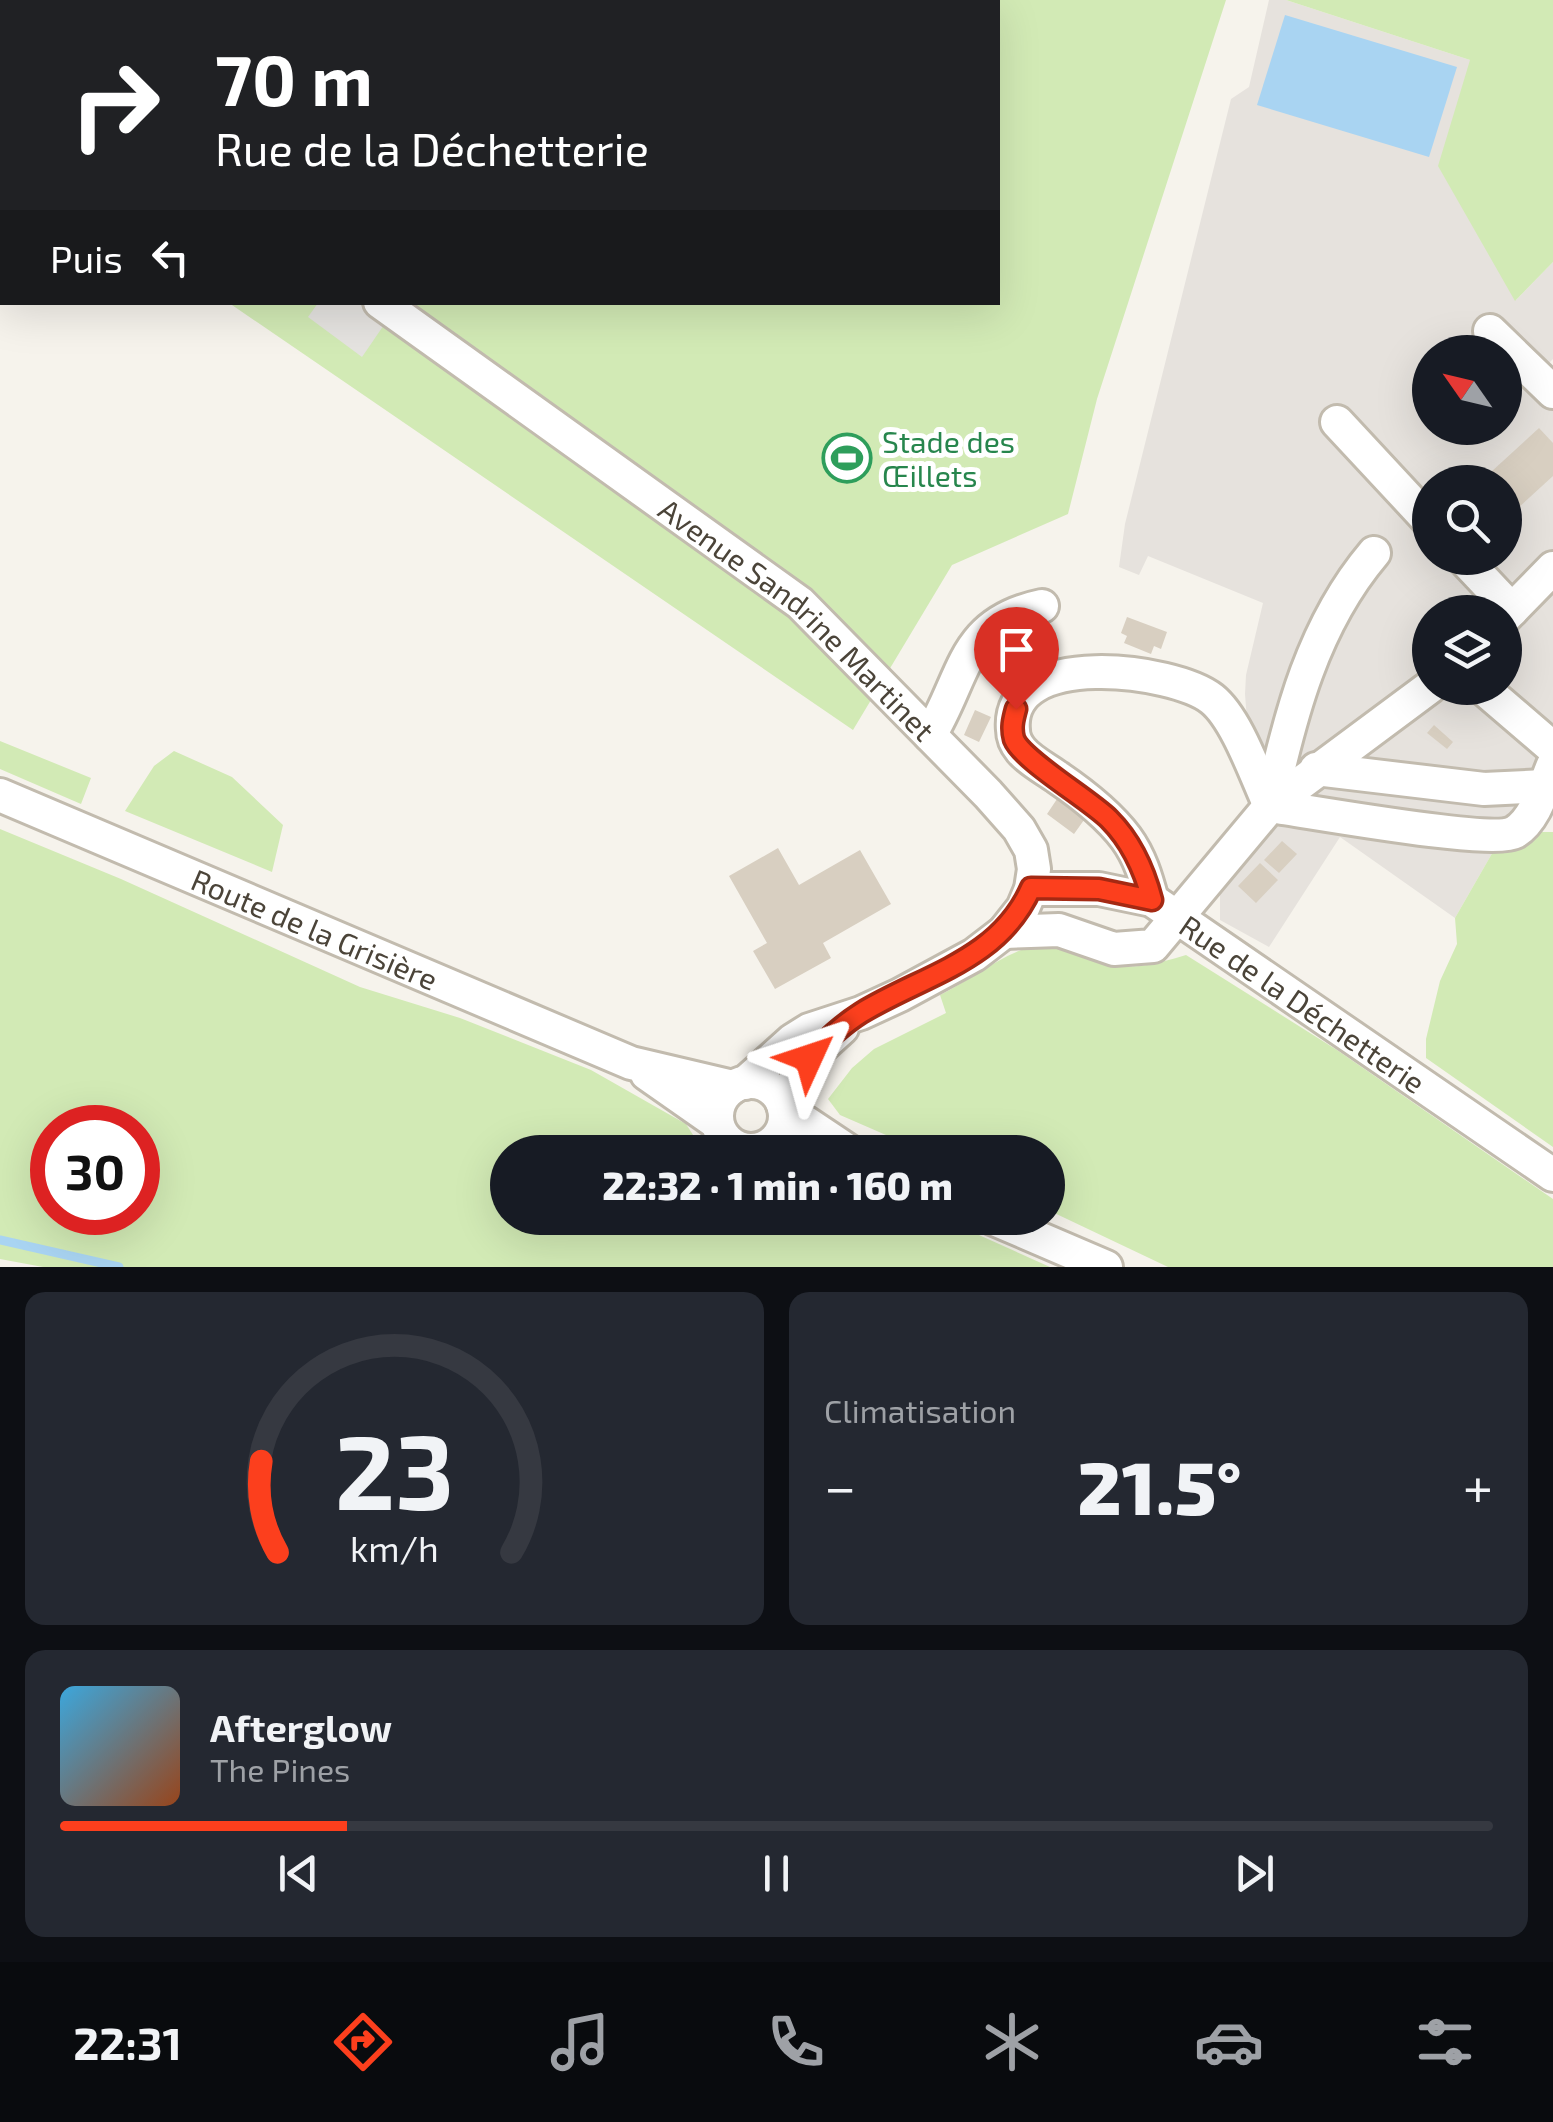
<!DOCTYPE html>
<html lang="fr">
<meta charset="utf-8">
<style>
:root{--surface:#171b24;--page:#242831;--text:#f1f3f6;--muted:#9ea1a6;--line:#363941;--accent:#fc3f1d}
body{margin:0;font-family:"Exo 2",sans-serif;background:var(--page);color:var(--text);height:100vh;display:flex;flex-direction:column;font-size:38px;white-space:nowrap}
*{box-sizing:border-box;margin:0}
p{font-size:32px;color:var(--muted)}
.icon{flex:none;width:55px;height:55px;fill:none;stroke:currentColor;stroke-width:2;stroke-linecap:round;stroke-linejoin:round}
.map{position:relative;height:1267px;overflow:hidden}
.panel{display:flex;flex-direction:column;gap:25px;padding:25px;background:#0d0f14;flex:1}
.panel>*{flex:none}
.top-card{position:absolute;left:0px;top:0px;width:1000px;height:305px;box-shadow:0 10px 40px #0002;background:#202124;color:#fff;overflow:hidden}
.needle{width:65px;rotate:304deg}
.fabs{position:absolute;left:1412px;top:335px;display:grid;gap:20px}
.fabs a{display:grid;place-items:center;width:110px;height:110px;border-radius:50%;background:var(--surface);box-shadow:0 10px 40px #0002;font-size:50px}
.speed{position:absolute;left:30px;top:1105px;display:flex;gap:20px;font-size:50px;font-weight:700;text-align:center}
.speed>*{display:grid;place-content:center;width:130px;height:130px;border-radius:50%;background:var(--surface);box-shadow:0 10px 40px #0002;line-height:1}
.speed .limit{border:15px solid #d22;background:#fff;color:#111}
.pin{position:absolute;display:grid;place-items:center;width:85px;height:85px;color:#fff;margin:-102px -42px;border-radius:50% 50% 50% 0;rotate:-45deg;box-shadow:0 0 10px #0007}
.pin .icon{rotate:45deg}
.me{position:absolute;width:110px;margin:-55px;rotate:48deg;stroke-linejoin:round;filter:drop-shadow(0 0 8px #0008)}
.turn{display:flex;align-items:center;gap:35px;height:210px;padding:0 50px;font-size:45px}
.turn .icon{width:130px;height:130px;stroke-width:2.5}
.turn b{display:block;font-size:70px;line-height:85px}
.then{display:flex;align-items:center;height:95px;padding:0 50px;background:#0003;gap:20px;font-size:38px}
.big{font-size:75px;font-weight:800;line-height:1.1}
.panel .widget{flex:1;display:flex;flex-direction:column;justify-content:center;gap:15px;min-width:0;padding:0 35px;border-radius:20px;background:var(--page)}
.panel .dial{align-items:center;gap:0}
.dial svg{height:260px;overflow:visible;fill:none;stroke:var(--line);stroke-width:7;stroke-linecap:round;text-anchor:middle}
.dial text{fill:var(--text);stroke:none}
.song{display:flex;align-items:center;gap:30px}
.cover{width:120px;height:120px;border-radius:15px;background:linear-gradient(135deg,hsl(200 70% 55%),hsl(20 70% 35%))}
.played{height:10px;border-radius:5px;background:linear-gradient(90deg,var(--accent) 20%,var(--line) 20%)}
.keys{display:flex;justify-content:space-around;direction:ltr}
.heat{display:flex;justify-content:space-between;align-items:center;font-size:55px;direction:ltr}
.panel .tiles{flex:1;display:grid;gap:25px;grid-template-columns:1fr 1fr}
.widget:last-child{grid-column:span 2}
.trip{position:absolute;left:490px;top:1135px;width:575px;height:100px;border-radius:50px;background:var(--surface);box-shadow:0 10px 40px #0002;font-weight:800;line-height:100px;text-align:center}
.tab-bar{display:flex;height:160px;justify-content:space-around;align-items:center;background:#090b0e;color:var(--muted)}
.tab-bar .icon{width:70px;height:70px}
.tab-bar .on{color:var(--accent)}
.tab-bar b{font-size:45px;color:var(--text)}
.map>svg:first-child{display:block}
</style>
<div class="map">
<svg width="1553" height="1267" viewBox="0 0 1553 1267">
<rect width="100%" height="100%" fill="#f6f3ec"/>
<path fill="#e6e2dd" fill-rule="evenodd" d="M1269,0H1286L1470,60L1516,300L1553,262V359L1549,363L1553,368V803L1494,850L1455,918L1340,837L1269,947L1220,920V884L1270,805L1248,733L1245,694L1246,675L1263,603L1148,556L1139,575L1119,567L1125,524L1231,99L1249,87ZM1430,352H1505V428H1430ZM1430,482H1505V558H1430ZM1430,612H1505V688H1430Z"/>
<path fill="#d2eab5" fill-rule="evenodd" d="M0,0H1226L1097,399L1068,514L952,565L853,730L229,303L998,302V2H2V147Z
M1286,0H1553V262L1515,301L1438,166L1470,60Z
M0,741L91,778L81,804L0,769Z
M174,751L232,777L283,825L272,872L125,811L154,766Z
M0,829L121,879L360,987L460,1018L591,1070L686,1124L704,1152H508V1218H941L1050,1267H43L0,1259ZM52,1128H138V1212H52Z
M1537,832H1553V1147L1426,1058V1039L1440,981L1457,944L1455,918L1494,850Z
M1045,943C1068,947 1085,956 1107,963C1132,972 1162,962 1186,955L1337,1050L1553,1199V1267H1168L1048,1210V1152H925L840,1115L828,1099L852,1068L874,1049L946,1013L940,995C976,977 1006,950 1045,943Z"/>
<path fill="#e5e3e0" d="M318,303H358L386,322L362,357L308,317Z"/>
<path fill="#a9d4f2" d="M1285,15L1457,67L1429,157L1257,105Z"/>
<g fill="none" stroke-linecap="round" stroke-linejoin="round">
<path stroke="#a9d4f2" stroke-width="9" d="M0,1240L119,1267"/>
</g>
<path fill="#d8cfc1" d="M1539,428L1553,443V476L1505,520V482H1480Z
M1127,617L1167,632L1161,649L1154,646L1151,654L1124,643L1127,636L1121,633Z
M975,710L991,717L979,742L964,735Z
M1434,725L1453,742L1447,749L1427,733Z
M1057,799L1084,820L1074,834L1047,814Z
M1282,841L1297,854L1279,873L1264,860Z
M778,848L799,885L860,850L891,904L823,943L831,958L775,989L753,951L767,943L729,876Z
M1260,863L1278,880L1256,903L1238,886Z"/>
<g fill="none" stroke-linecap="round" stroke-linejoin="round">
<g stroke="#c2bbae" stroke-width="38">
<g id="minor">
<path d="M0,34L2,36"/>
<path id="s1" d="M380,302L800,603L988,794L1019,829L1031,850L1034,869L1031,889L1023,908L1004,932L974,955L900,995L861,1013L809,1030L793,1040L745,1083"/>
<path d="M1490,331L1553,392"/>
<path d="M1337,422L1430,522"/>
<path d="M1374,553C1313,625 1290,715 1270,806C1308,811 1492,845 1515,832C1536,819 1544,786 1553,765"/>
<path d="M1463,558L1512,610"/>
<path d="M1505,617L1553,568"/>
<path d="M1483,688L1553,748"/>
<path d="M930,735C966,676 961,623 1042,606"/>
<path d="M1316,769L1484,789L1544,786"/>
<path id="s2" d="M0,795L631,1063L733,1087"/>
<path id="s3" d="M1031,889H1099L1152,900L1553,1175"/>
<path d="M1152,900C1146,878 1140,857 1126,838C1108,814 1082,794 1057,777C1046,769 1030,761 1021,750C1016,744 1013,737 1013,730C1005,647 1174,669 1212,699C1237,719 1256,776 1270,806"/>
<path d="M1004,932L1059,930L1114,949L1153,946L1270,806L1430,687"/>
<path d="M647,1074L717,1123"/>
<circle cx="751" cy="1116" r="34"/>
<path d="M782,1102L809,1058L842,1028"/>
<path d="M784,1108L850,1152"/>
<path d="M992,1218L1106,1267"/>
</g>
</g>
<use href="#minor" stroke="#fff" stroke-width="32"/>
</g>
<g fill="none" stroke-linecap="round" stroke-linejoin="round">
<g stroke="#a42913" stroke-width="25">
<path id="route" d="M809,1058C824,1042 842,1025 861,1013C923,975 999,961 1031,888L1099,889L1152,900C1144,869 1132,842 1109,819C1089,799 1022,760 1014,739C1011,728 1013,720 1016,709"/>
</g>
<use href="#route" stroke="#fc3f1d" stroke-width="18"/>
</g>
<defs>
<g id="stadium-ring" transform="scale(2.5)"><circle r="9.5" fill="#fff" stroke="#2e9e5b" stroke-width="1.5"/><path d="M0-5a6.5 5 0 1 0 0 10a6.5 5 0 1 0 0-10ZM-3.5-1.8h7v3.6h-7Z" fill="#2e9e5b"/></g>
</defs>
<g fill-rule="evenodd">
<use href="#stadium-ring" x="847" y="458"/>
</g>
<g text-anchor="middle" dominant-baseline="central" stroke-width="10" stroke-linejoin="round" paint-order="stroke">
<g font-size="30" fill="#27864d" stroke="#fff" text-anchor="start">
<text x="882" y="441">Stade des<tspan x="882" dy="34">Œillets</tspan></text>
</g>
<g font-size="30" fill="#4b4439" stroke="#fff">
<text stroke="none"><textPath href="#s1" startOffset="525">Avenue Sandrine Martinet</textPath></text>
<text stroke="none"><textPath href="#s2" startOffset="342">Route de la Grisière</textPath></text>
<text stroke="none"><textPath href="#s3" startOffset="305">Rue de la Déchetterie</textPath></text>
</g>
</g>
</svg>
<div class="fabs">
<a><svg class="needle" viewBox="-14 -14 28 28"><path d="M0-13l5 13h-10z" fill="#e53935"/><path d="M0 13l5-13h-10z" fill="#9ea1a6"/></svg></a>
<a><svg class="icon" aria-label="search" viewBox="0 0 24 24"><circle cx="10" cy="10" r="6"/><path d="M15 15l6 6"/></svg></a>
<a><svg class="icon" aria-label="layers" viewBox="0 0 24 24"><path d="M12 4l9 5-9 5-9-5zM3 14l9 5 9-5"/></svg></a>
</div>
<div class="speed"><div class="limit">30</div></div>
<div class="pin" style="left:1016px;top:709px;background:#d93025"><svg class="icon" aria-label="arrive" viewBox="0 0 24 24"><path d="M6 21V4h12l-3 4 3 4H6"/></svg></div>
<svg class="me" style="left:809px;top:1058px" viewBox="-20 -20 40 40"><path d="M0-17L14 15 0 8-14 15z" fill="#fc3f1d" stroke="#fff" stroke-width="4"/></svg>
<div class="trip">22:32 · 1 min · 160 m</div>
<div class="top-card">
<div class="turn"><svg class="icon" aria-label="right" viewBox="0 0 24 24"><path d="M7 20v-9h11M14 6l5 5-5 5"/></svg><div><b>70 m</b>Rue de la Déchetterie</div></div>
<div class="then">Puis<svg class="icon" aria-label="left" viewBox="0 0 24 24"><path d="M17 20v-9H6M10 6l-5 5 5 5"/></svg></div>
</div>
</div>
<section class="panel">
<div class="tiles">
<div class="widget dial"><svg viewBox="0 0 100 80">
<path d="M14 69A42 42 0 1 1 86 69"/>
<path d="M14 69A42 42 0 0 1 9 41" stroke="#fc3f1d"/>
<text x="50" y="56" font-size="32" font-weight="700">23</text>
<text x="50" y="72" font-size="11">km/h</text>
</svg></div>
<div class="widget"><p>Climatisation</p>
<div class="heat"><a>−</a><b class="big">21.5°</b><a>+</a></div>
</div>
<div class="widget">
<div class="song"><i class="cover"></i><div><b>Afterglow</b><p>The Pines</p></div></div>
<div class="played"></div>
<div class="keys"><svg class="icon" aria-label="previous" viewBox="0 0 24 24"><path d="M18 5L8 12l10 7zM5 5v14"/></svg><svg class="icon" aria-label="pause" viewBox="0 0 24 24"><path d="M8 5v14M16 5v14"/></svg><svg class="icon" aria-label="next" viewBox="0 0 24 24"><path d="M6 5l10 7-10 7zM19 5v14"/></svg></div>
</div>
</div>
</section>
<nav class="tab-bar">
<b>22:31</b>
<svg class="icon on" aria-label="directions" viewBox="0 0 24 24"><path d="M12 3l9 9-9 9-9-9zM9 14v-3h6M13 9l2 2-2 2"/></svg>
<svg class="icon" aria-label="music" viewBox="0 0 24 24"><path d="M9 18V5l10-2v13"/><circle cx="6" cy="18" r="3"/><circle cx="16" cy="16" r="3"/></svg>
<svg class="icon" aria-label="phone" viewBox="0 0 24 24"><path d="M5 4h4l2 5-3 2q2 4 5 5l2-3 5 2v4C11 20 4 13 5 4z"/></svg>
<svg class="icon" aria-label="climate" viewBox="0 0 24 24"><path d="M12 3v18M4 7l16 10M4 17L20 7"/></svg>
<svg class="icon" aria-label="car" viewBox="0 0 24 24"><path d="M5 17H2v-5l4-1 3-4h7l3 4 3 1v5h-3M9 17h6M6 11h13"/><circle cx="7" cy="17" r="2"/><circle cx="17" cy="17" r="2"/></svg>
<svg class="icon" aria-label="filters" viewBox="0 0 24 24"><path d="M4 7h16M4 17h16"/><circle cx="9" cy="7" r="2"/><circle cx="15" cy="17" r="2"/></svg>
</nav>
